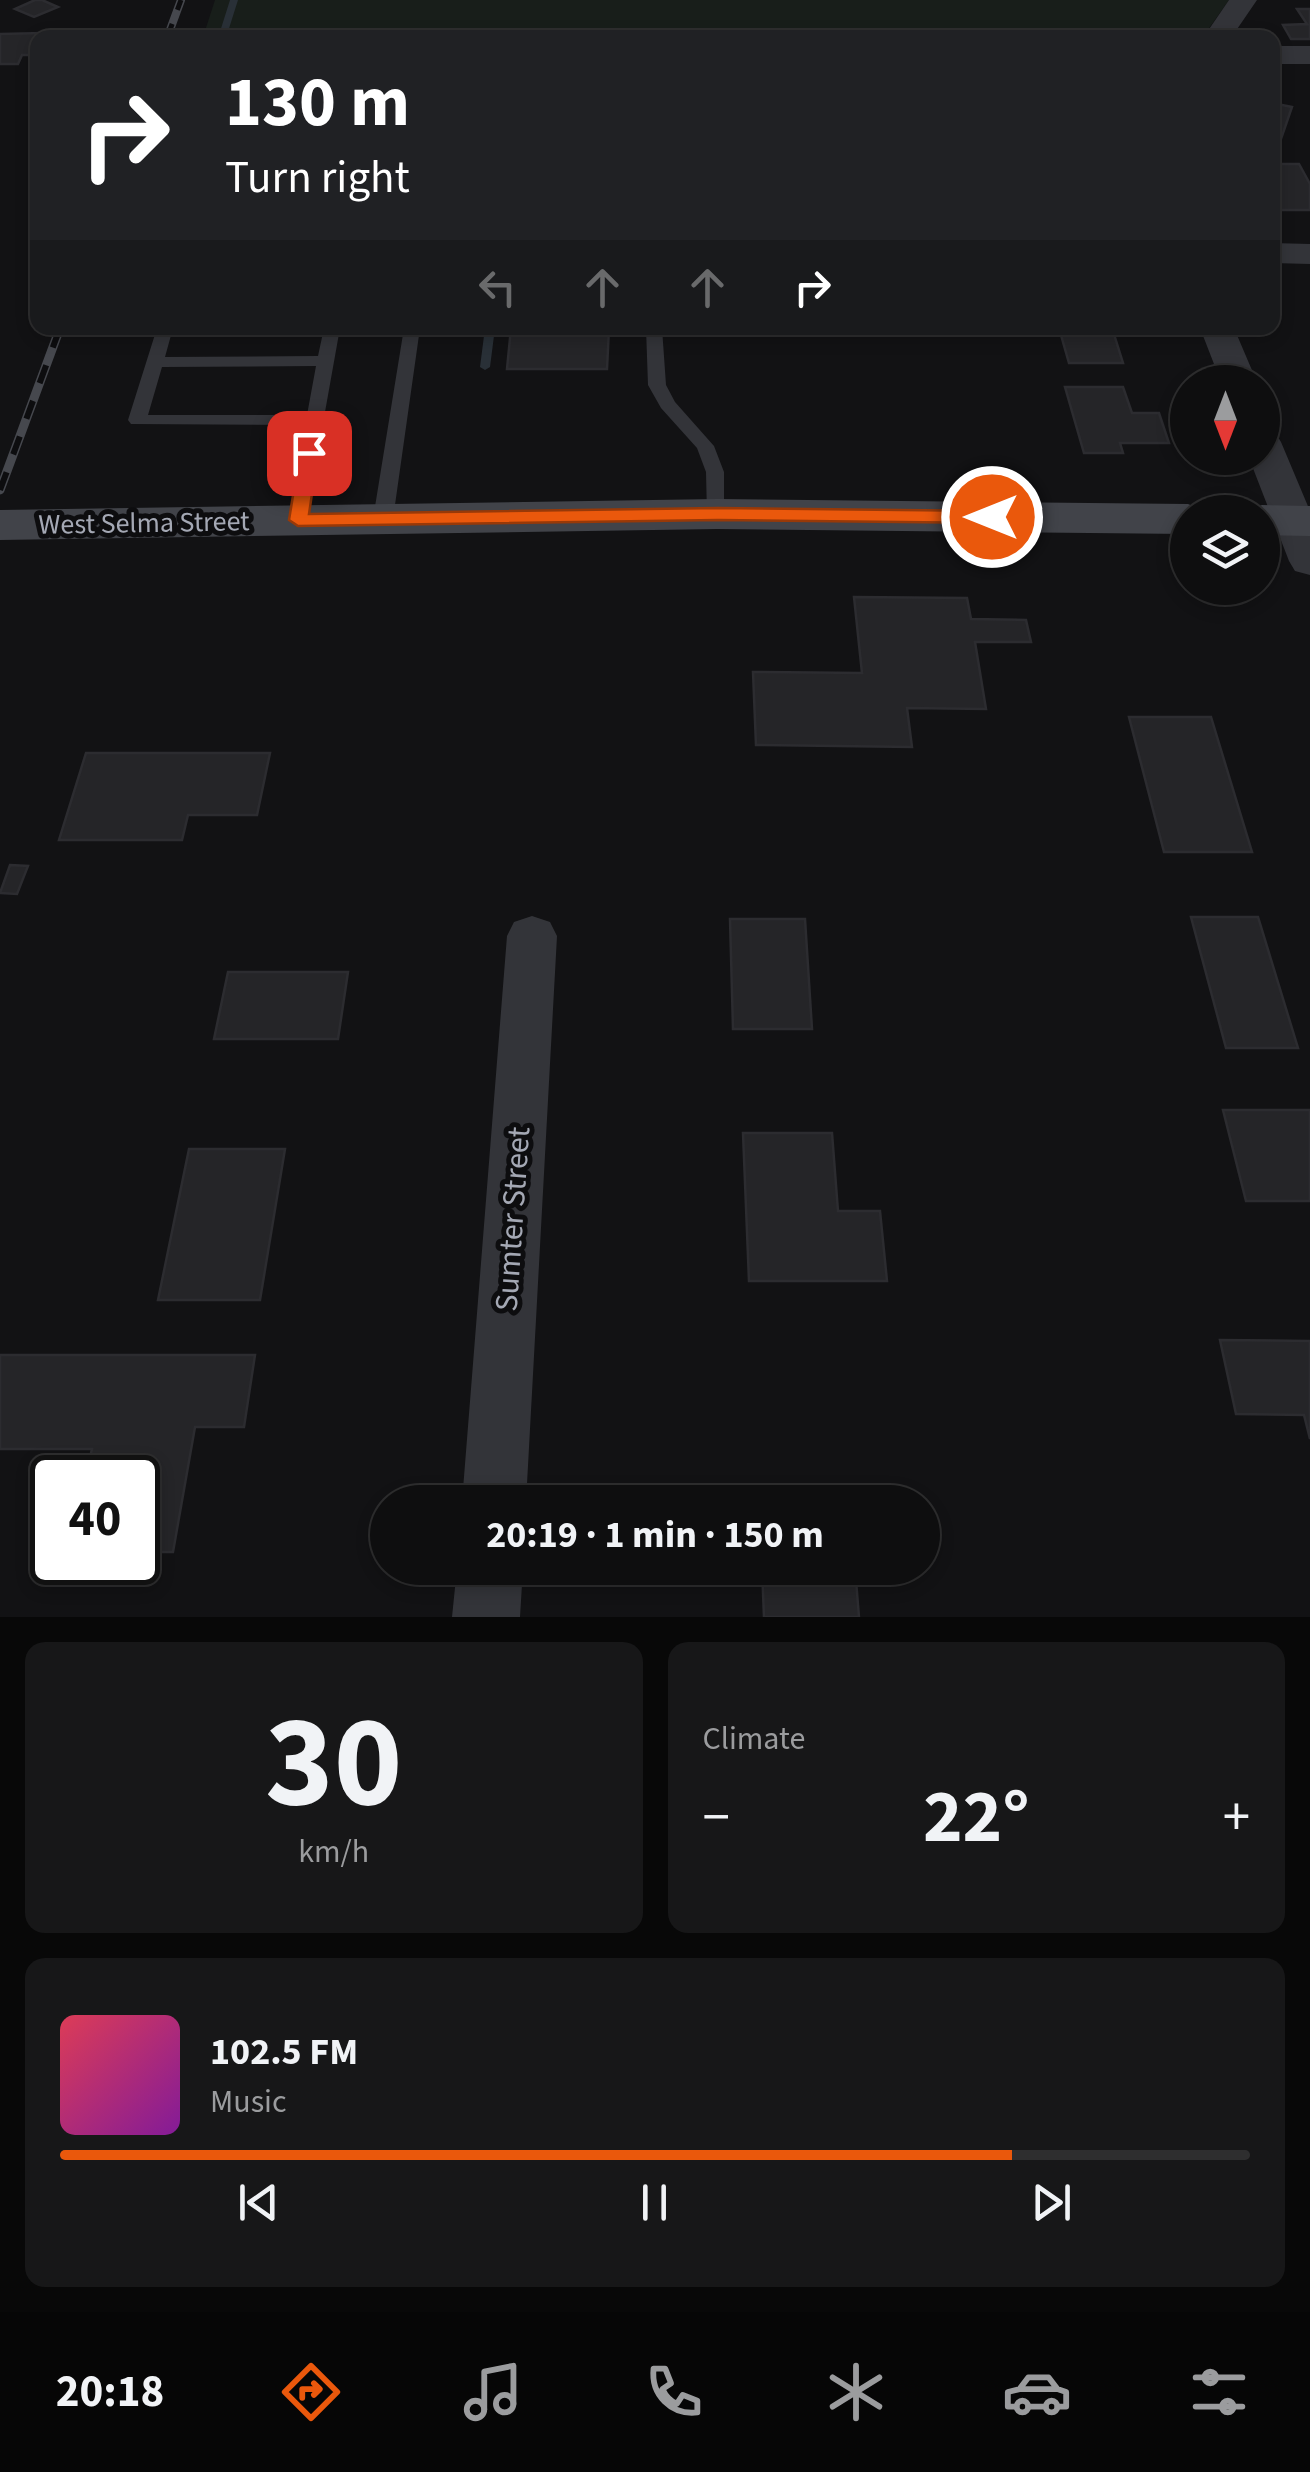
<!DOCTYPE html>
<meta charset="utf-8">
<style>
:root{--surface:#0e0e0f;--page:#171718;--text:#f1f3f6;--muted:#9b9c9e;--line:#2e2e2f;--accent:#ea580c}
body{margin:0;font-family:"Source Sans 3",sans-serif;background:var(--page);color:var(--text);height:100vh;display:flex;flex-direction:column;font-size:38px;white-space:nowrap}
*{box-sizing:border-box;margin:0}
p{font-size:32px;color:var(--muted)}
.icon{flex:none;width:55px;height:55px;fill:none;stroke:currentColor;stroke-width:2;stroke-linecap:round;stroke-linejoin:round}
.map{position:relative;height:1617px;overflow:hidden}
.drawer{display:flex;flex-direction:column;gap:25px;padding:25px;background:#080808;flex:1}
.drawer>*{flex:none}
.guide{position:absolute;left:30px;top:30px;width:1250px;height:305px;border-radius:20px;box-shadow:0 5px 15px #0003,0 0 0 2px var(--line);background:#202124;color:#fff;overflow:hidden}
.needle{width:65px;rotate:180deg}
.tools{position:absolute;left:1170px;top:365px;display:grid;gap:20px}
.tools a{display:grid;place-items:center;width:110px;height:110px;border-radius:50%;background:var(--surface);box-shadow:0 5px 15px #0003,0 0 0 2px var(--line);font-size:50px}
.speed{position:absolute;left:30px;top:1455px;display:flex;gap:20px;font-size:50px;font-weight:700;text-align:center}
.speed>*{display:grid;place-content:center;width:130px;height:130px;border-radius:50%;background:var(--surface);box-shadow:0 5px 15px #0003,0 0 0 2px var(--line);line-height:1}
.speed .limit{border:5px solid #111;border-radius:15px;background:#fff;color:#111}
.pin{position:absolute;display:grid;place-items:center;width:85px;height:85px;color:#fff;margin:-42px;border-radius:20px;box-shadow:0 5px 15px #0006}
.me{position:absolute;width:110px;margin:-55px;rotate:270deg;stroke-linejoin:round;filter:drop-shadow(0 0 8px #0008)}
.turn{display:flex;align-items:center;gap:35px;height:210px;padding:0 30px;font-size:45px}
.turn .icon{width:130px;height:130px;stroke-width:2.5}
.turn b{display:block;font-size:70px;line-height:85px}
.lanes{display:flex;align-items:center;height:95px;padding:0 30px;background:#0003;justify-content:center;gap:50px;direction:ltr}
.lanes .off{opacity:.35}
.big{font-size:75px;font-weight:700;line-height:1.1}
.drawer .tile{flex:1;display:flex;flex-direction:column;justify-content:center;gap:15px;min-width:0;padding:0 35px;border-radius:20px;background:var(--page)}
.drawer .dial{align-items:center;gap:0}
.dial b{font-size:130px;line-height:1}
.song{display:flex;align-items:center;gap:30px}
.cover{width:120px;height:120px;border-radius:15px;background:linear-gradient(135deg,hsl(350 70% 55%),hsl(290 70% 35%))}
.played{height:10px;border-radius:5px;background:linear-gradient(90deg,var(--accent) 80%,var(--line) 80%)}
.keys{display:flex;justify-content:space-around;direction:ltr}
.heat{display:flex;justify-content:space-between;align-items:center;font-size:55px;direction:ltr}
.drawer .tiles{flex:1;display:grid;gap:25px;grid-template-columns:1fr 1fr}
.tile:last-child{grid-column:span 2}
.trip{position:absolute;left:370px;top:1485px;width:570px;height:100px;border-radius:50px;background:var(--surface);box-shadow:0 5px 15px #0003,0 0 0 2px var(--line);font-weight:700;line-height:100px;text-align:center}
.dock{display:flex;height:160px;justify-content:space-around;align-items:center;background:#060606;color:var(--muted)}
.dock .icon{width:70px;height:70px}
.dock .on{color:var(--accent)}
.dock b{font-size:45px;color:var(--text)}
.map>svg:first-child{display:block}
</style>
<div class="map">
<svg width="1310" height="1617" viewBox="0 0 1310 1617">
<rect width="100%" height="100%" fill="#121214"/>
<path fill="#181e1a" d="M215,0H1229L1202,38L203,37Z"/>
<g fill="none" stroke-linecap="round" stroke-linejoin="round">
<path fill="#293037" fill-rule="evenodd" d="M230,0H238L226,38H218Z
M485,328H495L490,367L485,370L480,367Z"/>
</g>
<path fill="#252528" stroke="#2c2c30" stroke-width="2.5" d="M35,0H42L58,7L34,17L15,9Z
M1297,9H1310V39H1291L1283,25L1307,24Z
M42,33L32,55H22L18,64H0V34Z
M1272,103L1292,107L1281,139L1272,138Z
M1272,164H1299L1310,184V210H1272Z
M511,328H609L607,369H507Z
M1059,328H1112L1123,363H1069Z
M1065,387H1123L1132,413H1159L1169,443H1120L1123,453H1084Z
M854,597L967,598L971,619L1026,620L1031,642H975L986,709L907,708L912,747L756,745L753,672L862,673Z
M1129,717H1211L1252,852H1164Z
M86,753H270L257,815H188L182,840H59Z
M10,865L28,866L17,894L0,893Z
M1191,917H1258L1298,1048H1226Z
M730,919H805L812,1029H733Z
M228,972H348L338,1039H214Z
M1223,1110H1310V1201H1246Z
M743,1133H832L838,1211H880L887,1281H749Z
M189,1149H285L260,1300H158Z
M1220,1340L1310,1341V1439L1304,1415L1236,1414Z
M0,1355H255L244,1427H195L173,1552H138V1478H85L92,1449H0Z
M759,1489H849L850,1502H759Z
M762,1568H855L859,1617H764Z"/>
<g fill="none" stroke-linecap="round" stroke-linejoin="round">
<path fill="#333439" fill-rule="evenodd" d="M157,328H173L165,357L318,356L324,328H340L305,524H291L288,520L305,425L131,424L128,420ZM316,366L307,415H148L162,367Z
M404,328H420L393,519L383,525L373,519Z
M646,328H662L666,385L675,402L714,446L724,472V518L717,520L707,514L706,472L697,448L661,408L648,385Z"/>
<path fill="#333439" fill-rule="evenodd" d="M1229,0H1257L1231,38H1203Z
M1272,46H1310V64H1272Z
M1272,243L1310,244V264L1272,263Z
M1200,328H1234L1257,382H1221Z
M1262,430L1276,434L1281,442L1310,511V575L1295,571L1289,561L1249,458H1262Z
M532,916L550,922L557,936L526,1502H462L507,936L514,922Z
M457,1568H523L520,1617H452Z"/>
<path fill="#414349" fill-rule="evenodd" d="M717,499L1188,504L1207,512H1188V534L717,529L0,540V510Z
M1262,505L1310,506V536L1262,535V512H1244Z"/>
<g stroke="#46484e" stroke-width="8">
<path id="rail-far1" d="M167,38L181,0"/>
</g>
<g stroke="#46484e" stroke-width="9">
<path id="rail" d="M0,490L60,328"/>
</g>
<use href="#rail-far1" stroke="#0d0d0f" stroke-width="5" stroke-dasharray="15" stroke-linecap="butt"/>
<use href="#rail" stroke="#0d0d0f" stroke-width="6" stroke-dasharray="19" stroke-linecap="butt"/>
</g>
<path fill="#ea580c" stroke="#983908" stroke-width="2.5" d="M309,448L318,453L309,514L718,508L992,511L1001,517L992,523L718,520L298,526L289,520L300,453Z"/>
<g text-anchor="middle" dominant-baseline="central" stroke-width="10" stroke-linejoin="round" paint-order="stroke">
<g font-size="28" fill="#a4a8b4" stroke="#0d0d0f">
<text transform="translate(144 523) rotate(-1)">West Selma Street</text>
</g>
<g font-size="32" fill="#a4a8b4" stroke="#0d0d0f">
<text transform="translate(513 1219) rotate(-86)">Sumter Street</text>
</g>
</g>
</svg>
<div class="tools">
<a><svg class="needle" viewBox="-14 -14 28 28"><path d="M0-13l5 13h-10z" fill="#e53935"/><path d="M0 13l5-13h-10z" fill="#9b9c9e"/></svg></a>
<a><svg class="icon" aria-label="layers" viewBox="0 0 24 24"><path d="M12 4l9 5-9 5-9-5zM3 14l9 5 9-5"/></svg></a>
</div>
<div class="speed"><div class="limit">40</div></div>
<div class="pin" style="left:309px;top:453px;background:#d93025"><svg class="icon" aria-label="arrive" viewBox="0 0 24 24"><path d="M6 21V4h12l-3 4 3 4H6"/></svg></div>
<svg class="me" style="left:992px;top:517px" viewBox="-20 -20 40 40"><circle r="17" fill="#ea580c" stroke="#fff" stroke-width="3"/><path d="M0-11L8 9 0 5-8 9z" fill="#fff"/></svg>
<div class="trip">20:19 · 1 min · 150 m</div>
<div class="guide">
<div class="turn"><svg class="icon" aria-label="right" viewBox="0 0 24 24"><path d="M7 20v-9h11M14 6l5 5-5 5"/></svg><div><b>130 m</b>Turn right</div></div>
<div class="lanes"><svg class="icon off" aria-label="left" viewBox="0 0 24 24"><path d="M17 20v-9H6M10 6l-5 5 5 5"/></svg><svg class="icon off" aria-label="ahead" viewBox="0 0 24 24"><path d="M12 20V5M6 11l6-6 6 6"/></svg><svg class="icon off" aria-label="ahead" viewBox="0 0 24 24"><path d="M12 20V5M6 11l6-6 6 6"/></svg><svg class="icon" aria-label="right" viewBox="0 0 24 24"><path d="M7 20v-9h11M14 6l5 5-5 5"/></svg></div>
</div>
</div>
<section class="drawer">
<div class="tiles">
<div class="tile dial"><b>30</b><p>km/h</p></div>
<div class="tile"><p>Climate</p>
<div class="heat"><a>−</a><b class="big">22°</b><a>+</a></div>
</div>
<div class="tile">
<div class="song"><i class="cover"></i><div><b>102.5 FM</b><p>Music</p></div></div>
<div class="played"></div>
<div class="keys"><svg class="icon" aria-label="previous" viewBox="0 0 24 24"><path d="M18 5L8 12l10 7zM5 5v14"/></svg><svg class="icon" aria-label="pause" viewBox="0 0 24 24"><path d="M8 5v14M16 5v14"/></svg><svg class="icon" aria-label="next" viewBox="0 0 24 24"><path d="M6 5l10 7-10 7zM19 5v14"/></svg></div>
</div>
</div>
</section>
<nav class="dock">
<b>20:18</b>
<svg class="icon on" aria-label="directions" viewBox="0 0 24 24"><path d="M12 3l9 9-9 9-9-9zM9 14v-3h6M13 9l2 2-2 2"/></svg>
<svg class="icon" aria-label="music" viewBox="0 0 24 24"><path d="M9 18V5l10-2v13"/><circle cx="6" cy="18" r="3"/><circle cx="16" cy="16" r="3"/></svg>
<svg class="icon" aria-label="phone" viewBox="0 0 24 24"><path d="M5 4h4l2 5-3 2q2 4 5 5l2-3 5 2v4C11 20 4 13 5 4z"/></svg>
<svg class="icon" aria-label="climate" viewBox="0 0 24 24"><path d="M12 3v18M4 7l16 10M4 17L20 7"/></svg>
<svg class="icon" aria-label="car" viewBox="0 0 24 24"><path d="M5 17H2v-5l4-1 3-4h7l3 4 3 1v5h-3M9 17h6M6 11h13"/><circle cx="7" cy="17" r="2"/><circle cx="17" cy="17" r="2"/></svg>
<svg class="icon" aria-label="filters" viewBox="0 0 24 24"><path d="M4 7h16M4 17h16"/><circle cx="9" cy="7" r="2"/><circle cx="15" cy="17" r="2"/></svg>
</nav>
